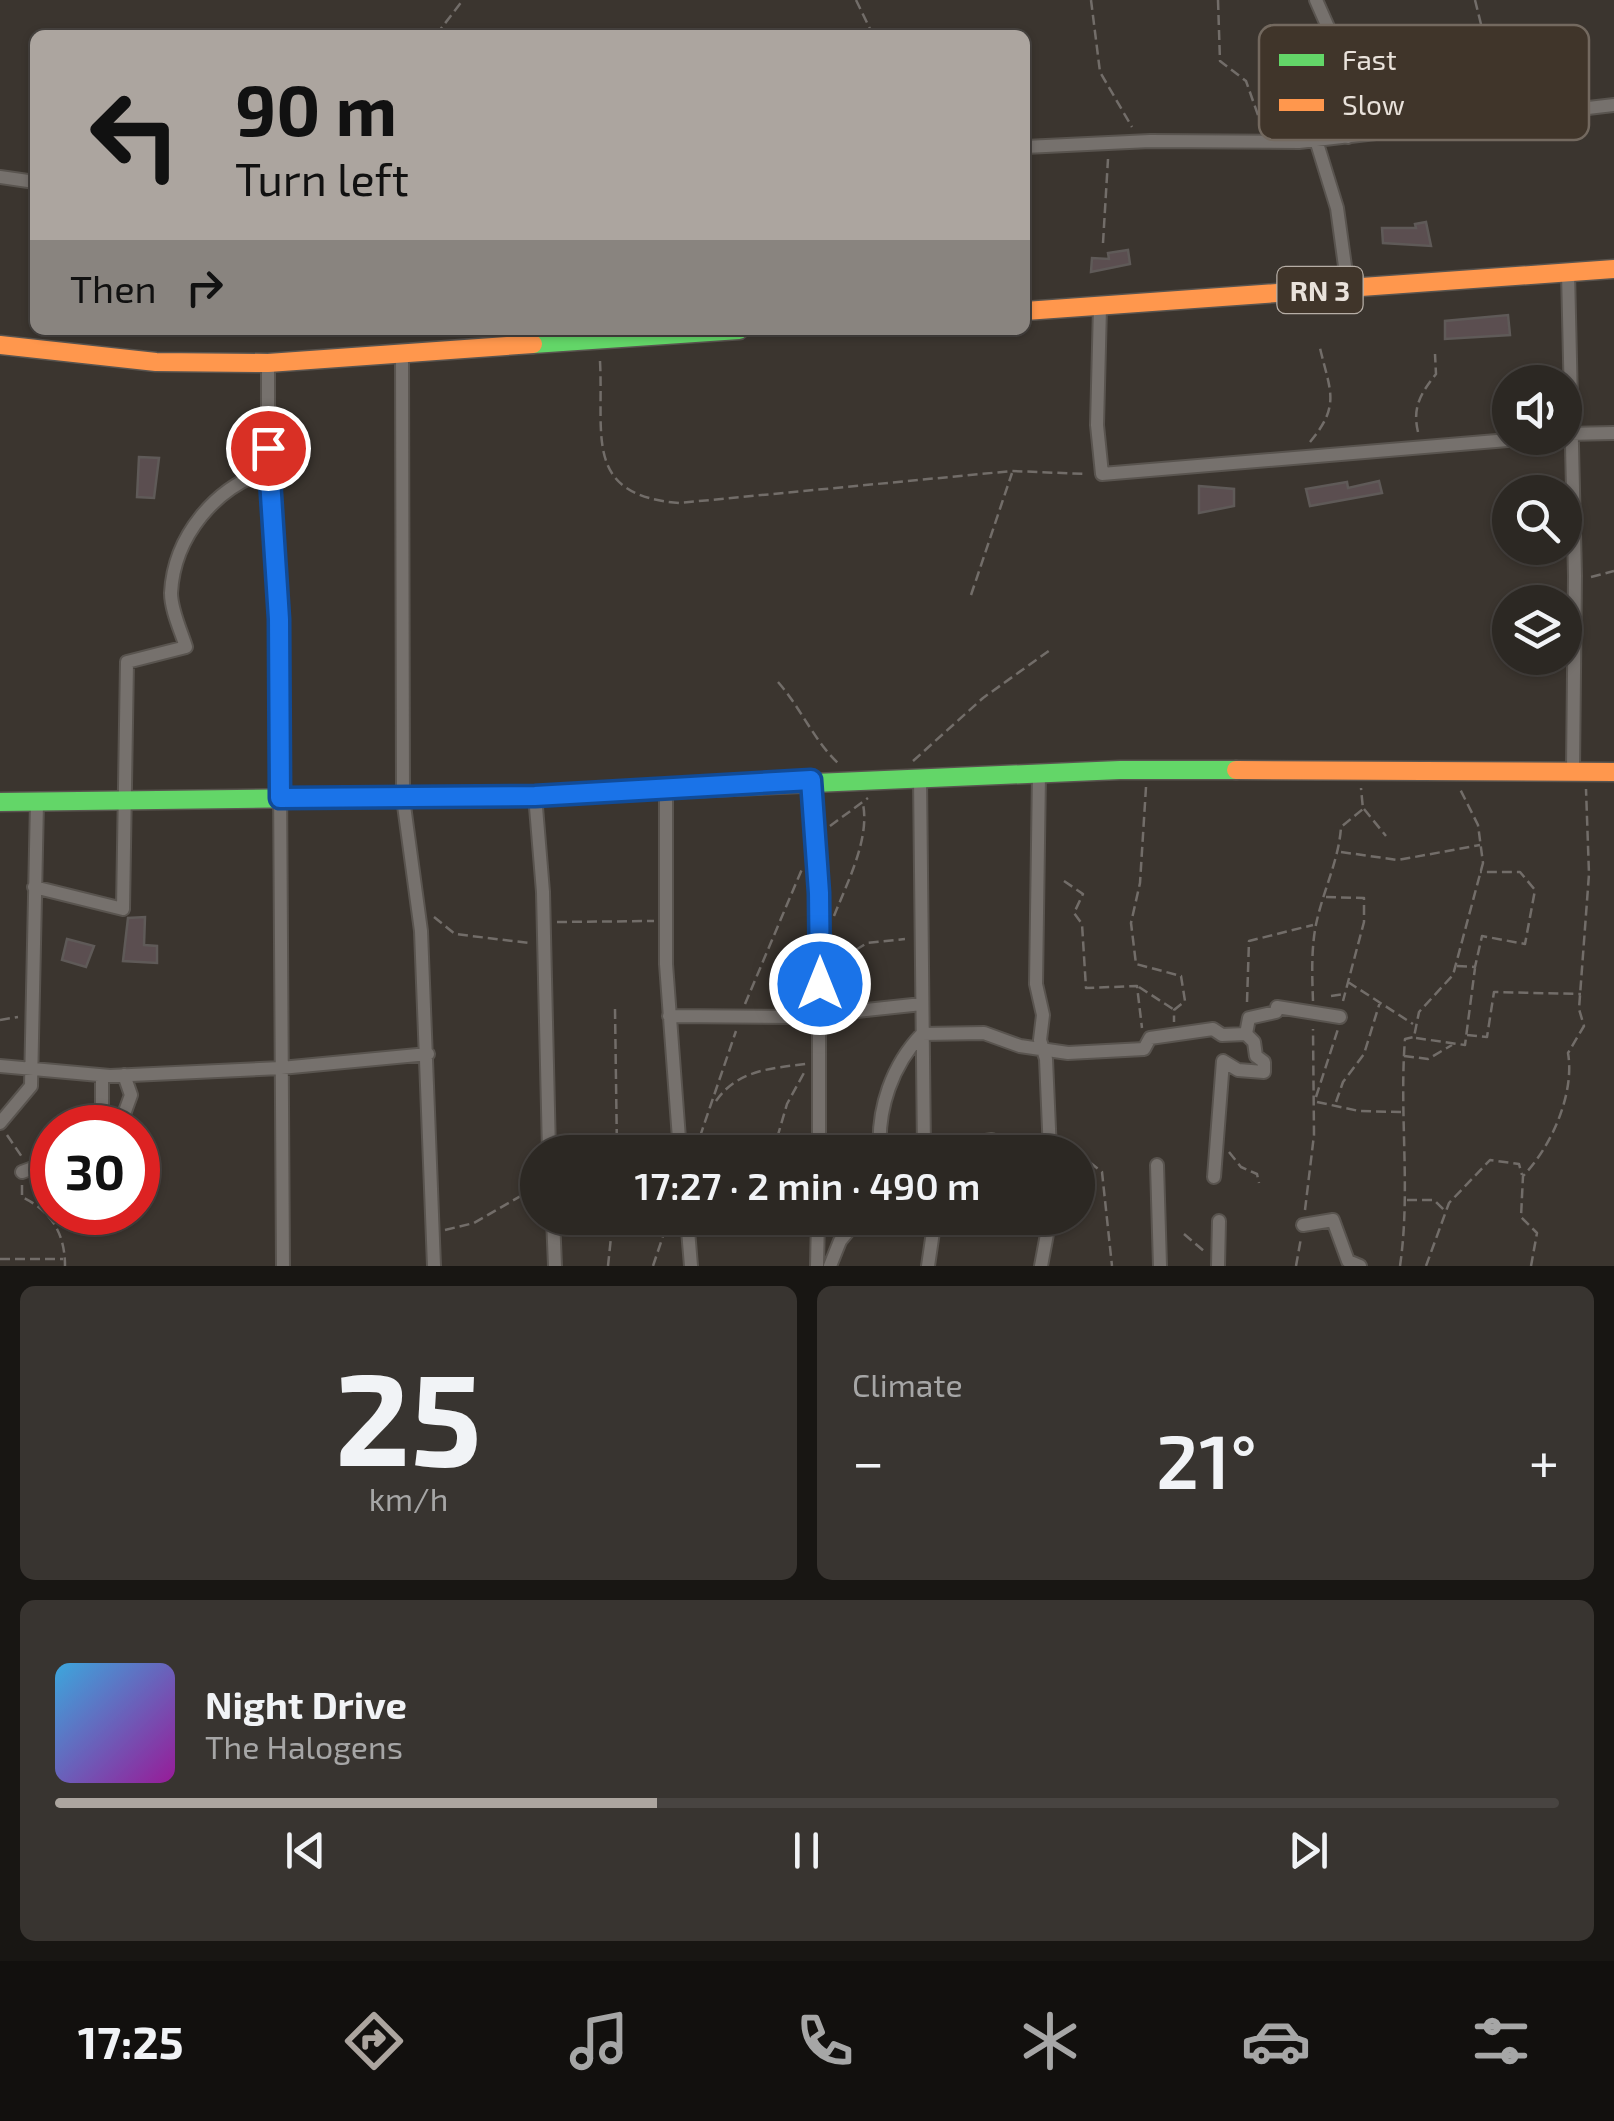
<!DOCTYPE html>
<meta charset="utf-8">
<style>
:root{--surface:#2c2823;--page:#383430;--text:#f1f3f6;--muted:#a6a6a6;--line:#484441;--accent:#aca59f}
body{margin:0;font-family:"Exo 2",sans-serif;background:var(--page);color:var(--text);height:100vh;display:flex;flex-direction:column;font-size:38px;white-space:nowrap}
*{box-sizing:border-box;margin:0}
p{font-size:32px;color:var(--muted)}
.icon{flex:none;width:55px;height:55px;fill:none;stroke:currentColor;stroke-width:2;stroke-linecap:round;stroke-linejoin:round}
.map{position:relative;height:1266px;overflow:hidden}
.side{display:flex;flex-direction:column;gap:20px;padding:20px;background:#181613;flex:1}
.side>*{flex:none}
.banner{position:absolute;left:30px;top:30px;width:1000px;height:305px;border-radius:15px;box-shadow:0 2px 8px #0004,0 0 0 2px var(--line);background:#aca59f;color:#111;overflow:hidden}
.controls{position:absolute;left:1492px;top:365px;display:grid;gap:20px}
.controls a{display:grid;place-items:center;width:90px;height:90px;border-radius:50%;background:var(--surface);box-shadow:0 2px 8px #0004,0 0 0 2px var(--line);font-size:50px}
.speed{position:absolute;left:30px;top:1105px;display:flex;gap:20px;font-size:50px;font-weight:700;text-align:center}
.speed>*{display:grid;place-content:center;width:130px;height:130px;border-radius:50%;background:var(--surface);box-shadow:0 2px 8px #0004,0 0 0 2px var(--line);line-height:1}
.speed .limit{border:15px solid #d22;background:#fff;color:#111}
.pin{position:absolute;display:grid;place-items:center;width:85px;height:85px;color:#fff;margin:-42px;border:5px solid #fff;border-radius:50%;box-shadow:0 2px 10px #0007}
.me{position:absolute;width:110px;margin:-55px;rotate:0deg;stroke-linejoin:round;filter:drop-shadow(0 0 8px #0008)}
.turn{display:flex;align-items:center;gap:35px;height:210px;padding:0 40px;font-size:45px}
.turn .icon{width:130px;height:130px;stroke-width:2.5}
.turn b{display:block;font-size:70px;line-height:85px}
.then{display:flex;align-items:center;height:95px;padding:0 40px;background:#0003;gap:20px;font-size:38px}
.big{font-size:75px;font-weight:600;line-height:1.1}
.side .widget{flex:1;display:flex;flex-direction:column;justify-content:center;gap:15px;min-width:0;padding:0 35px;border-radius:15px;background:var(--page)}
.side .dial{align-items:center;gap:0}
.dial b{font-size:130px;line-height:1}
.song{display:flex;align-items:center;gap:30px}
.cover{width:120px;height:120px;border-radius:15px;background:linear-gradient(135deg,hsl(200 70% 55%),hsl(300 70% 35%))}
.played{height:10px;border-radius:5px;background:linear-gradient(90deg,var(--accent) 40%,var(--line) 40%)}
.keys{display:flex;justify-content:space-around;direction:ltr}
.heat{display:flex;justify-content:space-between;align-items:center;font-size:55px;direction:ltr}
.side .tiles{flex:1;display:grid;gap:20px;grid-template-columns:1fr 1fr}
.widget:last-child{grid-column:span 2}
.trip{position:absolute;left:520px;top:1135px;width:575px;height:100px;border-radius:50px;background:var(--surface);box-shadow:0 2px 8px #0004,0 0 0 2px var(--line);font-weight:600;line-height:100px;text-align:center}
.menu{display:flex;height:160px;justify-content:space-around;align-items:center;background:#12100e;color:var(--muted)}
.menu .icon{width:70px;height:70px}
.menu .current{color:var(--accent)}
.menu b{font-size:45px;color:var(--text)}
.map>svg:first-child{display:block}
</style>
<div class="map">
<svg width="1614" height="1266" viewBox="0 0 1614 1266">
<rect width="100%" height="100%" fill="#3b352f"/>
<path fill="#5b4e50" stroke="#5f5a58" stroke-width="2.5" d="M1426,222L1431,246L1383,243L1382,228H1416L1415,224Z
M1128,250L1130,264L1091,272L1092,258L1109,259L1108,253Z
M1508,315L1510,335L1445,339V321Z
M139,457L159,458L154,498L137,497Z
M1379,481L1382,493L1310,506L1306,489L1347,482L1348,488Z
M1199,486L1234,489V506L1199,513Z
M145,917L144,945L157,946V963L123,961L128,918Z
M67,939L94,946L86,967L62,960Z"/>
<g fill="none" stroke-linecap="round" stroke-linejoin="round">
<g stroke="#59544f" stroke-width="16">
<path id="street" d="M1316,0L1335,43L1348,137
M1316,140L1337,208L1348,288
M1025,147L1150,141L1299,142L1614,105
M0,177L35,182
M1568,272L1575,576L1573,770
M1100,307L1097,425L1102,474L1532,438
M402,352L403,798L421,931L434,1266
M268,363V471L279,619L283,1266
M1565,434L1614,433
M1039,773L1036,984L1043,1015L1040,1040L1046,1059L1050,1152
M920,778L924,1152
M811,781L819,893V1152
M666,788V964L680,1152
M535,795L543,892L549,1152
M34,887L123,909L127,662L186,647C181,631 171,610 171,593C174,536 216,486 268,471
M669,1016L801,1017L922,1004
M0,1066L110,1076L281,1068L428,1054
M0,1123L31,1086L37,802
M102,1128V1076
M119,1128L131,1095L124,1075
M880,1152C877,1109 892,1065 922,1034L984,1033L1020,1046L1068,1053L1144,1049L1150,1038L1213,1029L1222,1035L1246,1034L1249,1018L1276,1012L1277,1007L1340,1017
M937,1152V1149L992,1140L1008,1152
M1157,1165L1160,1266
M22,1172L52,1161
M1214,1177L1223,1061L1238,1070L1264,1072V1062L1256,1056L1254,1042L1246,1034
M553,1218L555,1266
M687,1218L691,1266
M1303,1225L1333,1220L1348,1261L1360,1266
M817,1266L818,1218
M830,1266L840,1241L859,1218
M928,1266L935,1218
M1041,1266L1050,1218
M1218,1266L1219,1221"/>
</g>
<g stroke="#59544f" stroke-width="21">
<path id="fast" d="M533,344L739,330
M0,802L535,795L1120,770H1236"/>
</g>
<g stroke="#59544f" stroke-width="21">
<path id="slow" d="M1025,311L1614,269
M0,345L156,362L268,363L533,344
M1236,770L1614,772"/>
</g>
<path stroke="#726d69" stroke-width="2.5" stroke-dasharray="10 5" stroke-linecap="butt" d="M856,0L873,35
M1091,0L1100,72L1132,127
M1218,0L1220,61L1246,81L1259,118L1290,128
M1475,0L1501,105
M436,35L463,0
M1103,243L1108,159
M600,361C604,437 583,495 679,503L1012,471L1086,474
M1418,432C1412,407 1421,393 1436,374L1435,354
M1310,442C1341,405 1330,391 1320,348
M1591,577L1614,571
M971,595L1012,473
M778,682C801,708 814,741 839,764
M913,761L983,698L1050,650
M1146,787L1140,883L1131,923L1136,964L1181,976L1185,1001L1174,1010V1022
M1364,809L1386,836
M830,826L868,798
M1341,852L1398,860L1480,845
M1064,881L1083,894L1074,913L1082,924L1086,988L1137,986L1142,1028
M1326,897L1364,898V922L1343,1001
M834,916C847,883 870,839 863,804
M434,917L455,934L529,943
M557,922L654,921
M834,938L846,968L843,997
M843,958L867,943L905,939
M1457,966L1475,967L1482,936L1525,944L1535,890L1520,872H1480
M1348,982L1413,1024
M1139,987L1173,1009
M1331,996L1344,994
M1313,1001C1312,975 1311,945 1317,920C1324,889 1339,859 1341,827L1363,809L1361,788
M1247,1002L1249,941L1313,925
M745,1004L802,869
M615,1009L617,1152
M0,1020L18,1017
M1467,1035L1487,1037L1494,992L1581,994
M1416,1038L1465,1045L1475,968
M1404,1056L1428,1059L1452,1045
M1316,1097L1338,1029
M716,1101C737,1070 772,1068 806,1064
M1317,1102L1359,1111L1402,1112
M1336,1102L1343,1082L1364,1054L1380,1002
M7,1135L22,1157
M1018,1140L1035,1142
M1062,1147L1077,1152
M695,1151L736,1031
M773,1152L787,1104L805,1071
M1229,1152L1241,1167L1257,1174L1259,1183
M1078,1153L1102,1172L1112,1266
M22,1185V1197C51,1211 65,1233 65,1266
M1407,1200H1434L1444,1210
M1305,1210L1314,1135L1313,1029
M445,1230L474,1223L538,1186
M1184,1234L1204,1251
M0,1259H63
M608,1266L613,1218
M653,1266L669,1218
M1296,1266L1301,1238
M1400,1266C1411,1190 1399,1115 1405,1039L1414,1037L1419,1012L1453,975L1483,863L1478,825L1459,787
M1426,1266L1449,1203L1490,1160L1519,1164L1522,1175
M1531,1266L1537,1233L1521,1217L1523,1176C1551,1147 1575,1094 1568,1053L1584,1026L1579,1009L1589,874L1586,789"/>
<use href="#street" stroke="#76716d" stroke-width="12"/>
<use href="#fast" stroke="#63d668" stroke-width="18"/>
<use href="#slow" stroke="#ff974d" stroke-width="18"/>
</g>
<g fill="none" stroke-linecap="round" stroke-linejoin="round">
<g stroke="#114b97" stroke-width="25">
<path id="route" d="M268,448L279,619L280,798L535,796L811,780L819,893L820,984"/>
</g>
<use href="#route" stroke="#1a73e8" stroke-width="18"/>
</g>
<g text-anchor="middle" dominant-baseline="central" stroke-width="10" stroke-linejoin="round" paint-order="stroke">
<rect fill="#40352a" stroke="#b6aea6" stroke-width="2.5" x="1277.5" y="267" width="85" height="46" rx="8"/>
<g font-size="28" font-weight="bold" fill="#e9e2db">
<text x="1320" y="290">RN 3</text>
</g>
</g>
<rect x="1259" y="25" width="330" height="115" rx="15" fill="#40352a" stroke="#73695f" stroke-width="2.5"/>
<rect x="1279" y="54" width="45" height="12" fill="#63d668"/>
<rect x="1279" y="99" width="45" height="12" fill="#ff974d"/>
<g font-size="28" fill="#e9e2db">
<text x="1342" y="70">Fast</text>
<text x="1342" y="115">Slow</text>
</g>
</svg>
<div class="controls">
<a><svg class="icon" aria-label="sound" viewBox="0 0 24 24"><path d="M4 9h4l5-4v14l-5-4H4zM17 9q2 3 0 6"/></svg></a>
<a><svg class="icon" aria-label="search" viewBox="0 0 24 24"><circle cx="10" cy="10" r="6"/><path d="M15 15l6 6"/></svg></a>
<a><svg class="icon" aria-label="layers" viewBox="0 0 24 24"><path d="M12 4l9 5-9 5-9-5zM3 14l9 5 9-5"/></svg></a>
</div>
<div class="speed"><div class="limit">30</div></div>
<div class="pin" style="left:268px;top:448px;background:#d93025"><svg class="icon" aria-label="arrive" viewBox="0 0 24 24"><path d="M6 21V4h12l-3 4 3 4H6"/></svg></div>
<svg class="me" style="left:820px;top:984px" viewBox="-20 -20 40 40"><circle r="17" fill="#1a73e8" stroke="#fff" stroke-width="3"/><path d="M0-11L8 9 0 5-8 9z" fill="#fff"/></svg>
<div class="trip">17:27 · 2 min · 490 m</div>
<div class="banner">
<div class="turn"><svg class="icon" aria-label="left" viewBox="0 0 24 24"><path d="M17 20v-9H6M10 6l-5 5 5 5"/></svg><div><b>90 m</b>Turn left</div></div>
<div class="then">Then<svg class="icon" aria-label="right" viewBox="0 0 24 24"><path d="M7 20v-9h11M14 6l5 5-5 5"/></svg></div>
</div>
</div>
<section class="side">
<div class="tiles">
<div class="widget dial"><b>25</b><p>km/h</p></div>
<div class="widget"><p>Climate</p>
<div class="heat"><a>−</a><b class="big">21°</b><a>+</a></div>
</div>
<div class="widget">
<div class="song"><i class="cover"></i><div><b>Night Drive</b><p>The Halogens</p></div></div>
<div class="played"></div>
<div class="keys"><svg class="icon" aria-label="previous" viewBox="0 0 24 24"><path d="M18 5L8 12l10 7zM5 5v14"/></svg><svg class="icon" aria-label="pause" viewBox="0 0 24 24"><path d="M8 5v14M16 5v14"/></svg><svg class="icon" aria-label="next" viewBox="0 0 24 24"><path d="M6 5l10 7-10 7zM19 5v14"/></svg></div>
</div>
</div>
</section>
<nav class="menu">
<b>17:25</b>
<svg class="icon current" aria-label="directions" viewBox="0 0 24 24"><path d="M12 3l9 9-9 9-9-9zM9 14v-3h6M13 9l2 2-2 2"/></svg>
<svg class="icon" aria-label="music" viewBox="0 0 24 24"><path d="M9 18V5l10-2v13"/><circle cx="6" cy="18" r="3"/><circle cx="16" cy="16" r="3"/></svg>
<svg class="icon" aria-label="phone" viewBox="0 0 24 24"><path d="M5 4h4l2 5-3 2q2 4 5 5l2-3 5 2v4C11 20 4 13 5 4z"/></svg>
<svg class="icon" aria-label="climate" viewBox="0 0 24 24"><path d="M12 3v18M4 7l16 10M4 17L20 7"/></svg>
<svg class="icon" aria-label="car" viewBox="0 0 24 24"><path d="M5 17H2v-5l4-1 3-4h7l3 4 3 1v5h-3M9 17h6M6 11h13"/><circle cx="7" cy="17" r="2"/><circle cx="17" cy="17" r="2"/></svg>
<svg class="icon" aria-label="filters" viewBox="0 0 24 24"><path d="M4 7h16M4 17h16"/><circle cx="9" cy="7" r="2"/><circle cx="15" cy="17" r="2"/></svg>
</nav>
